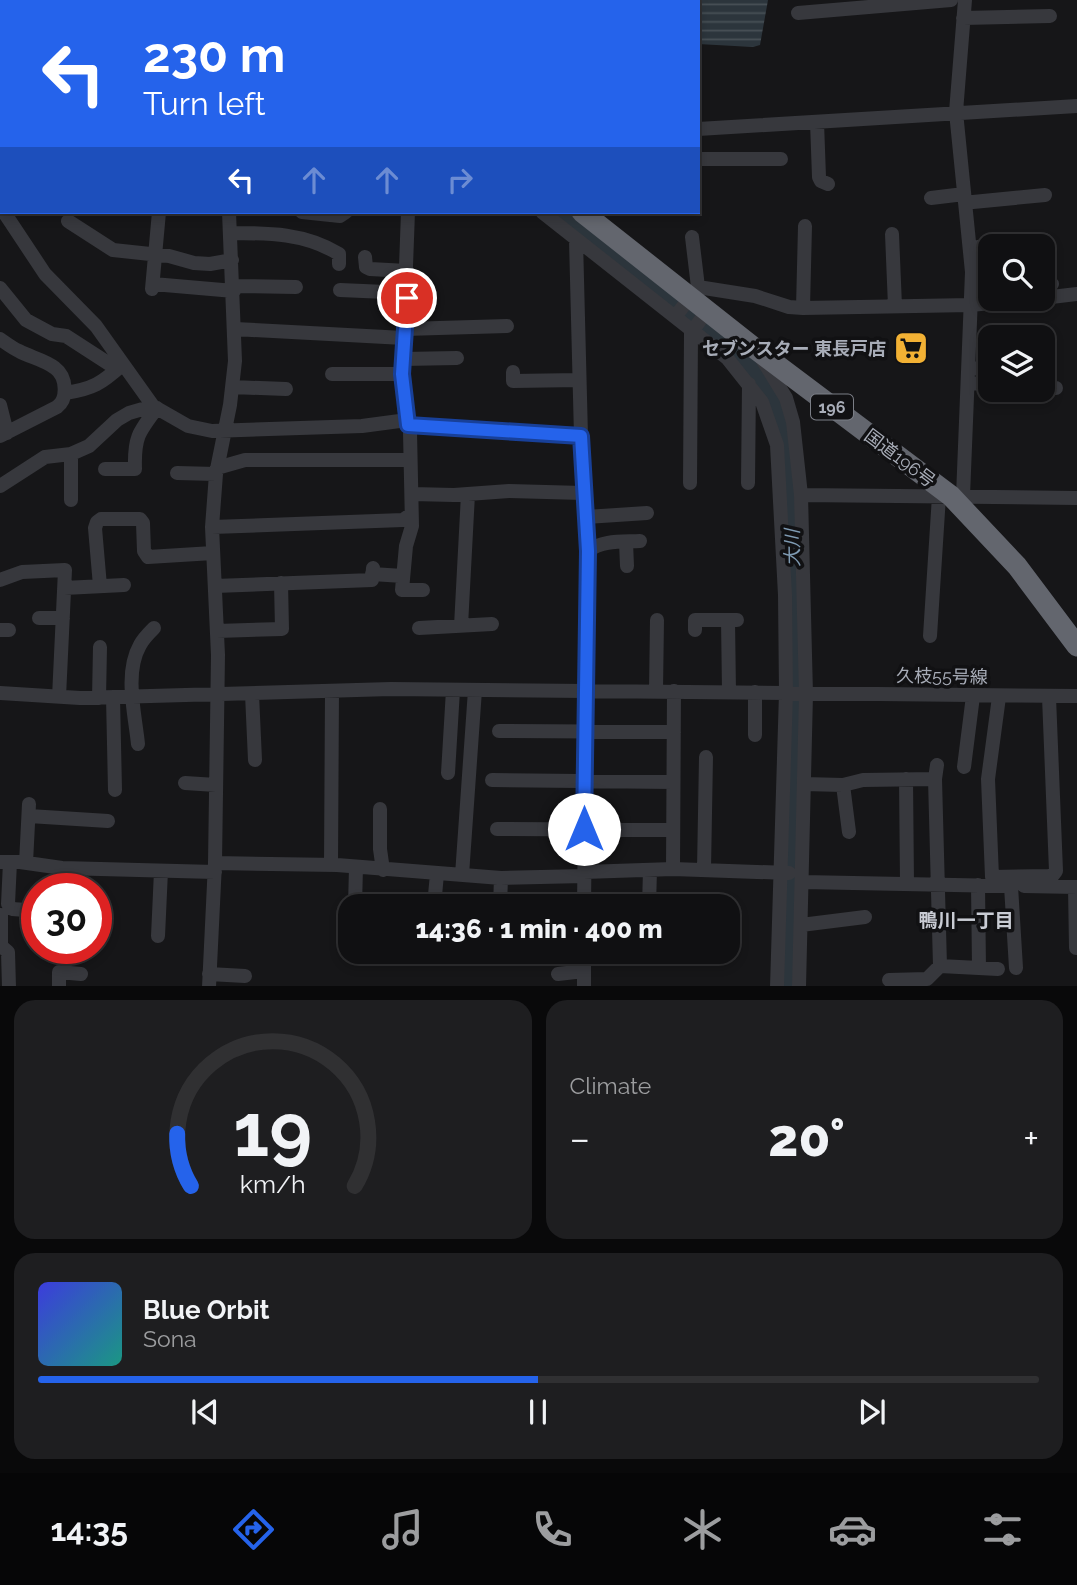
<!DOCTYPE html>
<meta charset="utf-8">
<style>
:root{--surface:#101012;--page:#1e1e20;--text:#f1f3f6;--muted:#9c9d9f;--line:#303032;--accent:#2563eb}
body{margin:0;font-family:Raleway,"Noto Sans JP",sans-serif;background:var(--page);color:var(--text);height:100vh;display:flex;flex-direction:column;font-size:26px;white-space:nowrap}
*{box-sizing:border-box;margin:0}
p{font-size:23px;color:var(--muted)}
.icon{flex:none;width:38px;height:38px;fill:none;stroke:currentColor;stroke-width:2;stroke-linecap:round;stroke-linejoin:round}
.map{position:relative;height:986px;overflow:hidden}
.details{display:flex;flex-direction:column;gap:14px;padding:14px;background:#09090a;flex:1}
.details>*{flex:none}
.hud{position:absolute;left:0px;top:0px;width:700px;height:214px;box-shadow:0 4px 10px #0003,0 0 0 2px var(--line);background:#2563eb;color:#fff;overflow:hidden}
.controls{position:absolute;left:978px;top:234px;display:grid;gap:14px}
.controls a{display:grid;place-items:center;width:77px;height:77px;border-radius:14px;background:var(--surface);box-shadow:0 4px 10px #0003,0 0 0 2px var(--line);font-size:35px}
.speed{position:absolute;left:21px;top:873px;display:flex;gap:14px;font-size:35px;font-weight:700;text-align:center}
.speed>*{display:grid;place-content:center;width:91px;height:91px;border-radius:50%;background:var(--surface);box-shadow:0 4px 10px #0003,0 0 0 2px var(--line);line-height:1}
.speed .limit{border:10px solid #d22;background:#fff;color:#111}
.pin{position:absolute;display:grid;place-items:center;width:60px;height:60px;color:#fff;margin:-30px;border:4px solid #fff;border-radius:50%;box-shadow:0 2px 7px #0007}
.me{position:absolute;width:77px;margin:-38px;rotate:0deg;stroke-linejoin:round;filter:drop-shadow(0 0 5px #0008)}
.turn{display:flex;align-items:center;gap:24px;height:147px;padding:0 28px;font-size:32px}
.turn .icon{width:91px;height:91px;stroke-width:2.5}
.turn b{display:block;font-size:49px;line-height:60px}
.lanes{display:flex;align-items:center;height:66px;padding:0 28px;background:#0003;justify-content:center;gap:35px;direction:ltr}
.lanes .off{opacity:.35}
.big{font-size:52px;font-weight:800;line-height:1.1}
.details .tile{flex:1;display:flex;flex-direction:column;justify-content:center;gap:10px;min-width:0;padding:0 24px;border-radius:21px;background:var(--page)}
.details .dial{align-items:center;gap:0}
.dial svg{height:182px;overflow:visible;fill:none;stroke:var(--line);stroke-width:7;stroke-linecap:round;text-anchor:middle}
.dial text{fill:var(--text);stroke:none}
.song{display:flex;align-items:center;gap:21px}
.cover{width:84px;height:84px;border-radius:10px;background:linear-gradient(135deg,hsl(240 70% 55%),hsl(170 70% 35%))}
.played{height:7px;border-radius:4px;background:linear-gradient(90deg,var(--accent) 50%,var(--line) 50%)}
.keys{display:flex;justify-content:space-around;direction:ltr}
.heat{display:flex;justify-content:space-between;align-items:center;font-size:38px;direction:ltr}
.details .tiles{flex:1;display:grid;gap:14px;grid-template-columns:1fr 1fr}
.tile:last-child{grid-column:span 2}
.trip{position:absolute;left:338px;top:894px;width:402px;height:70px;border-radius:21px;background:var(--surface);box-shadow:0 4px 10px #0003,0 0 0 2px var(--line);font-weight:800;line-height:70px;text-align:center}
.tab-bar{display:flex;height:112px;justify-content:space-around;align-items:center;background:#060607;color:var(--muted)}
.tab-bar .icon{width:49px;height:49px}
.tab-bar .active{color:var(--accent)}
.tab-bar b{font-size:32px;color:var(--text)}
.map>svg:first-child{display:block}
</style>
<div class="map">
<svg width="1077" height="987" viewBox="0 0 1077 987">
<defs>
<pattern id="water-rules" width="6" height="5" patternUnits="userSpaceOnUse" patternTransform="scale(1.75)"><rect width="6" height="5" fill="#2c353c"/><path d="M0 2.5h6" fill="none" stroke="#485056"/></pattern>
</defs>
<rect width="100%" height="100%" fill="#161618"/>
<path fill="url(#water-rules)" d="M438,0H768L760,45L753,47L698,44V2H437Z"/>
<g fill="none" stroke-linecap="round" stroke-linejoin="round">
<path stroke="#2c353c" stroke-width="21" d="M389,0L390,2
M556,212L690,317L752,370L775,410L785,445L793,535L795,642L793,854L789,987"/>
<path stroke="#37383d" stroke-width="14" d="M87,0L88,2
M331,0L332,2
M348,0L350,2
M377,0L378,2
M245,2V0
M798,13L951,0
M963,18L1050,16
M0,25H2
M0,70H2
M817,122L819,177L821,181L828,184
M0,128H2
M698,129L1077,106
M0,143L2,142
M698,159H781
M931,198L964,194
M973,202L1045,195
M4,212L45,274L96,326L153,406
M302,212L340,216L346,212
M408,212L402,374L405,413L410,432L412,526L406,546L402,590H423
M542,212L727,358L762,402L777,445L785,595L786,693L777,987
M68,221L113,250L169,256L194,263L210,264L232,260
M230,233C269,233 305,233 339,254V264
M892,234L895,306
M692,237L698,287
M576,240L581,436L588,551L584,906
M978,247L1045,240
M365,257L366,267L370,269L407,271
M980,274V290L990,289
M153,284L234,291
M1043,285L1052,284
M233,286L296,287
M0,288L26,320L52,334L66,336L117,369
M152,289L159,212
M340,290L386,292L391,298H407
M1043,298L1077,294
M803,308L805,226
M675,317L698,287L755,296L789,307L803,308L971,305L1029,299
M235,329L404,338
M405,329L507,326
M0,339C6,343 12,348 19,351C30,357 45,360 55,368C67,377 68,399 57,407L0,436
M403,359L457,358
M762,359L786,398L793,422L801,495L806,694L799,987
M969,368L990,369
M513,372V381L579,380
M332,374H402
M969,383L990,384
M232,387L286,389
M1043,388H1056
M65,393C93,389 102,383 122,365
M0,405L7,433
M408,425L581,436
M217,468L245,460H409
M105,469H135C134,438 138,433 157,408
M177,473L216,474
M690,483L691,333L707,311
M748,483L749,384
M0,486L45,457L71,454L89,446L117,420L129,413L153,406L188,426L212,431L362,426L407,420
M412,494L454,495L509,491L583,493
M801,495L1077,498
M963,496L972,272L956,112L965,0
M71,500V454
M586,517L647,513
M212,527L403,520L410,515
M626,542L627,566
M588,551C603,540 622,542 640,541
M372,574L403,576
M0,580L22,572L65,570L59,697
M100,586L95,528L97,522L101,519H140L143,523L144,551L148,557L213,553
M215,586L372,580L373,568
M64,588L124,585
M39,618H63
M728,620L729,692
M461,626L468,494
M419,628L492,624
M0,630H9
M695,630V620H737
M217,631L282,629L281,583
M930,636L939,496
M656,691L657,620
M755,692V735
M0,693L80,698L391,689L1077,696
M252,694L255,760
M113,697L115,790
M999,697L988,779L992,877L1049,876L1053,875L1056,871L1049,697
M99,698L100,647
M499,731L674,732
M138,744C135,714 124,673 140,645C143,639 149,633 154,628
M937,765L935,779L940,966
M964,767L973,696
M448,773L453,690
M906,779L907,883
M492,780L673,782
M185,783L216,785
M804,784L843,785L863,780L935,779
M843,785L849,832
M380,809V849L383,870
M29,816L108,821
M497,829L673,830
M0,862H20L62,868L215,872
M10,862L8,904L12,909L26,910
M26,863L29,804
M215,863L337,865L501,878L584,876
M331,865L332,691
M673,869L674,691
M704,870L706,757
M584,872L673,869L789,873
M462,875L475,690
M803,882L1004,886
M978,885L979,968
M1011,886L1016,968
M1024,886L1077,887
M1075,887L1076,948
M355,906L356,867
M434,906L437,874
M500,906L501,878
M649,906L650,870
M1,915V946L8,952L9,987
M801,925L865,917
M158,936L161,871
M584,952V987
M209,974L245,976
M558,974L584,971
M889,980L927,979L940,966L998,969
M59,987V972L81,974
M209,987L215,863L218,655L212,527L216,474L230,405L235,361L229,212"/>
<path stroke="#63666e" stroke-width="21" d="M406,0L407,2
M582,212L753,347L951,496L1017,566L1077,646"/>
</g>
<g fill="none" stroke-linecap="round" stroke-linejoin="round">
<g stroke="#184099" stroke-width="18">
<path id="route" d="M407,298L402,374L408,425L581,436L588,551L584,829"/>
</g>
<use href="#route" stroke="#2563eb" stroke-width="12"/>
</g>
<defs>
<g id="supermarket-square" transform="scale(1.75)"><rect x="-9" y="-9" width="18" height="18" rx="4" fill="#f2b134" stroke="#111113"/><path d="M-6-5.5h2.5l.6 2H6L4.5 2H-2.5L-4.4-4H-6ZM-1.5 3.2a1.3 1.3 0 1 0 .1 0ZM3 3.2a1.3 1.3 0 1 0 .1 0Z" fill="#111"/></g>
</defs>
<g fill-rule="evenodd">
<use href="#supermarket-square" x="911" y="348"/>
</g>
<g text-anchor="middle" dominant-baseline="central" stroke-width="7" stroke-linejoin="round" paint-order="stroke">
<rect fill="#111113" stroke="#7b7e86" stroke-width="2" x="811" y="394.5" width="42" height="25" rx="5"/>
<g font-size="16" font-weight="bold" fill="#a8adb8">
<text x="832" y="407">196</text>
</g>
<g font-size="18" font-weight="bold" fill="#a8adb8" stroke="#111113" text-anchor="end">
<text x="886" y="348">セブンスター 東長戸店</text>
</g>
<g font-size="18" fill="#a8adb8" stroke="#111113">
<text transform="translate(900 458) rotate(37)">国道196号</text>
<text transform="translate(942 676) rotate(1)">久枝55号線</text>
</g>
<g font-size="19" font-style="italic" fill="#7f9bb3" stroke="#111113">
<text transform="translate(792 548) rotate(-91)">大川</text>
</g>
<g font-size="19" font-weight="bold" fill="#c9ccd4" stroke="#111113">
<text x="966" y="920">鴨川一丁目</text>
</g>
</g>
</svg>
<div class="controls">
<a><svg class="icon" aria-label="search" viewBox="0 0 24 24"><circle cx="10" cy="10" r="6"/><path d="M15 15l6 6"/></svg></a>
<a><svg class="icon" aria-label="layers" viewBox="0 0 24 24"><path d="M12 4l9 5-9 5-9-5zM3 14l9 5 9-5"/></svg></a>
</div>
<div class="speed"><div class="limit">30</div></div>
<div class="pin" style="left:407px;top:298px;background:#d93025"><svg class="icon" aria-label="arrive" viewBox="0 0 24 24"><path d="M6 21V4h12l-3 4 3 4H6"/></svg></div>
<svg class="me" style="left:584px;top:829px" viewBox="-20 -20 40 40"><circle r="19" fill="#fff"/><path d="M0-13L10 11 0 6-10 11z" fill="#2563eb"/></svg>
<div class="trip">14:36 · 1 min · 400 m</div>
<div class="hud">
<div class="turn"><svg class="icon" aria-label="left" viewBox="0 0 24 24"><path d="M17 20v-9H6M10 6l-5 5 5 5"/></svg><div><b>230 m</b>Turn left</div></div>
<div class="lanes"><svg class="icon" aria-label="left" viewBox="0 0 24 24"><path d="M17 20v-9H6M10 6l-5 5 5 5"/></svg><svg class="icon off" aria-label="ahead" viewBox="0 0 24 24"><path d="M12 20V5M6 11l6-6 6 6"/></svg><svg class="icon off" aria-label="ahead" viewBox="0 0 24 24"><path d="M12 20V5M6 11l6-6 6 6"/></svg><svg class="icon off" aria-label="right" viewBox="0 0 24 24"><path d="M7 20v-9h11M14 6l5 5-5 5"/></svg></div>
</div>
</div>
<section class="details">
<div class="tiles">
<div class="tile dial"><svg viewBox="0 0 100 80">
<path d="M14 69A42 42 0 1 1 86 69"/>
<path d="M14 69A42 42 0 0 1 8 46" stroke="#2563eb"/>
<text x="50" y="56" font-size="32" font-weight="700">19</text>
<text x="50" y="72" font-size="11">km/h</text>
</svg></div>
<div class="tile"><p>Climate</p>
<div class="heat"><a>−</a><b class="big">20°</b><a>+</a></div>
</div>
<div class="tile">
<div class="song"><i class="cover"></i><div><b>Blue Orbit</b><p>Sona</p></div></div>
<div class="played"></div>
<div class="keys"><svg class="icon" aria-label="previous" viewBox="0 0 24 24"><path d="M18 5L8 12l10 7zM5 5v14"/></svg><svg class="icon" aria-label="pause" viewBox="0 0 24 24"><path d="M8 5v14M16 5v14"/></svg><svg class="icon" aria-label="next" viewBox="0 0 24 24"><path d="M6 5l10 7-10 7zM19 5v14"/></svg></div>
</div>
</div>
</section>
<nav class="tab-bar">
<b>14:35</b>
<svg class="icon active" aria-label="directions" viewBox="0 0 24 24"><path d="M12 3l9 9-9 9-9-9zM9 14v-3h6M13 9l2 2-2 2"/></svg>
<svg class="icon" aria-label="music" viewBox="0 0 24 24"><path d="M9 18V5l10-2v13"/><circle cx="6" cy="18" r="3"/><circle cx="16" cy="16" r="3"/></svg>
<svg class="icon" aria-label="phone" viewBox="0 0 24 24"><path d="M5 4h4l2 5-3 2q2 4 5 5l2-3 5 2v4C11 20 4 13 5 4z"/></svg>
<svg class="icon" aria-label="climate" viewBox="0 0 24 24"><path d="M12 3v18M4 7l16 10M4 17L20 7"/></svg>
<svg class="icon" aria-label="car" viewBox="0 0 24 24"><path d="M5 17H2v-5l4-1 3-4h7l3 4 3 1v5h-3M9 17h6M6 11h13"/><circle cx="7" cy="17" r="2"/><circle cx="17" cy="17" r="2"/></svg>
<svg class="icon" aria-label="filters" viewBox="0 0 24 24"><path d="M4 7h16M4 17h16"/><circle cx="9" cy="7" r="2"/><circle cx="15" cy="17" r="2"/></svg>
</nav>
